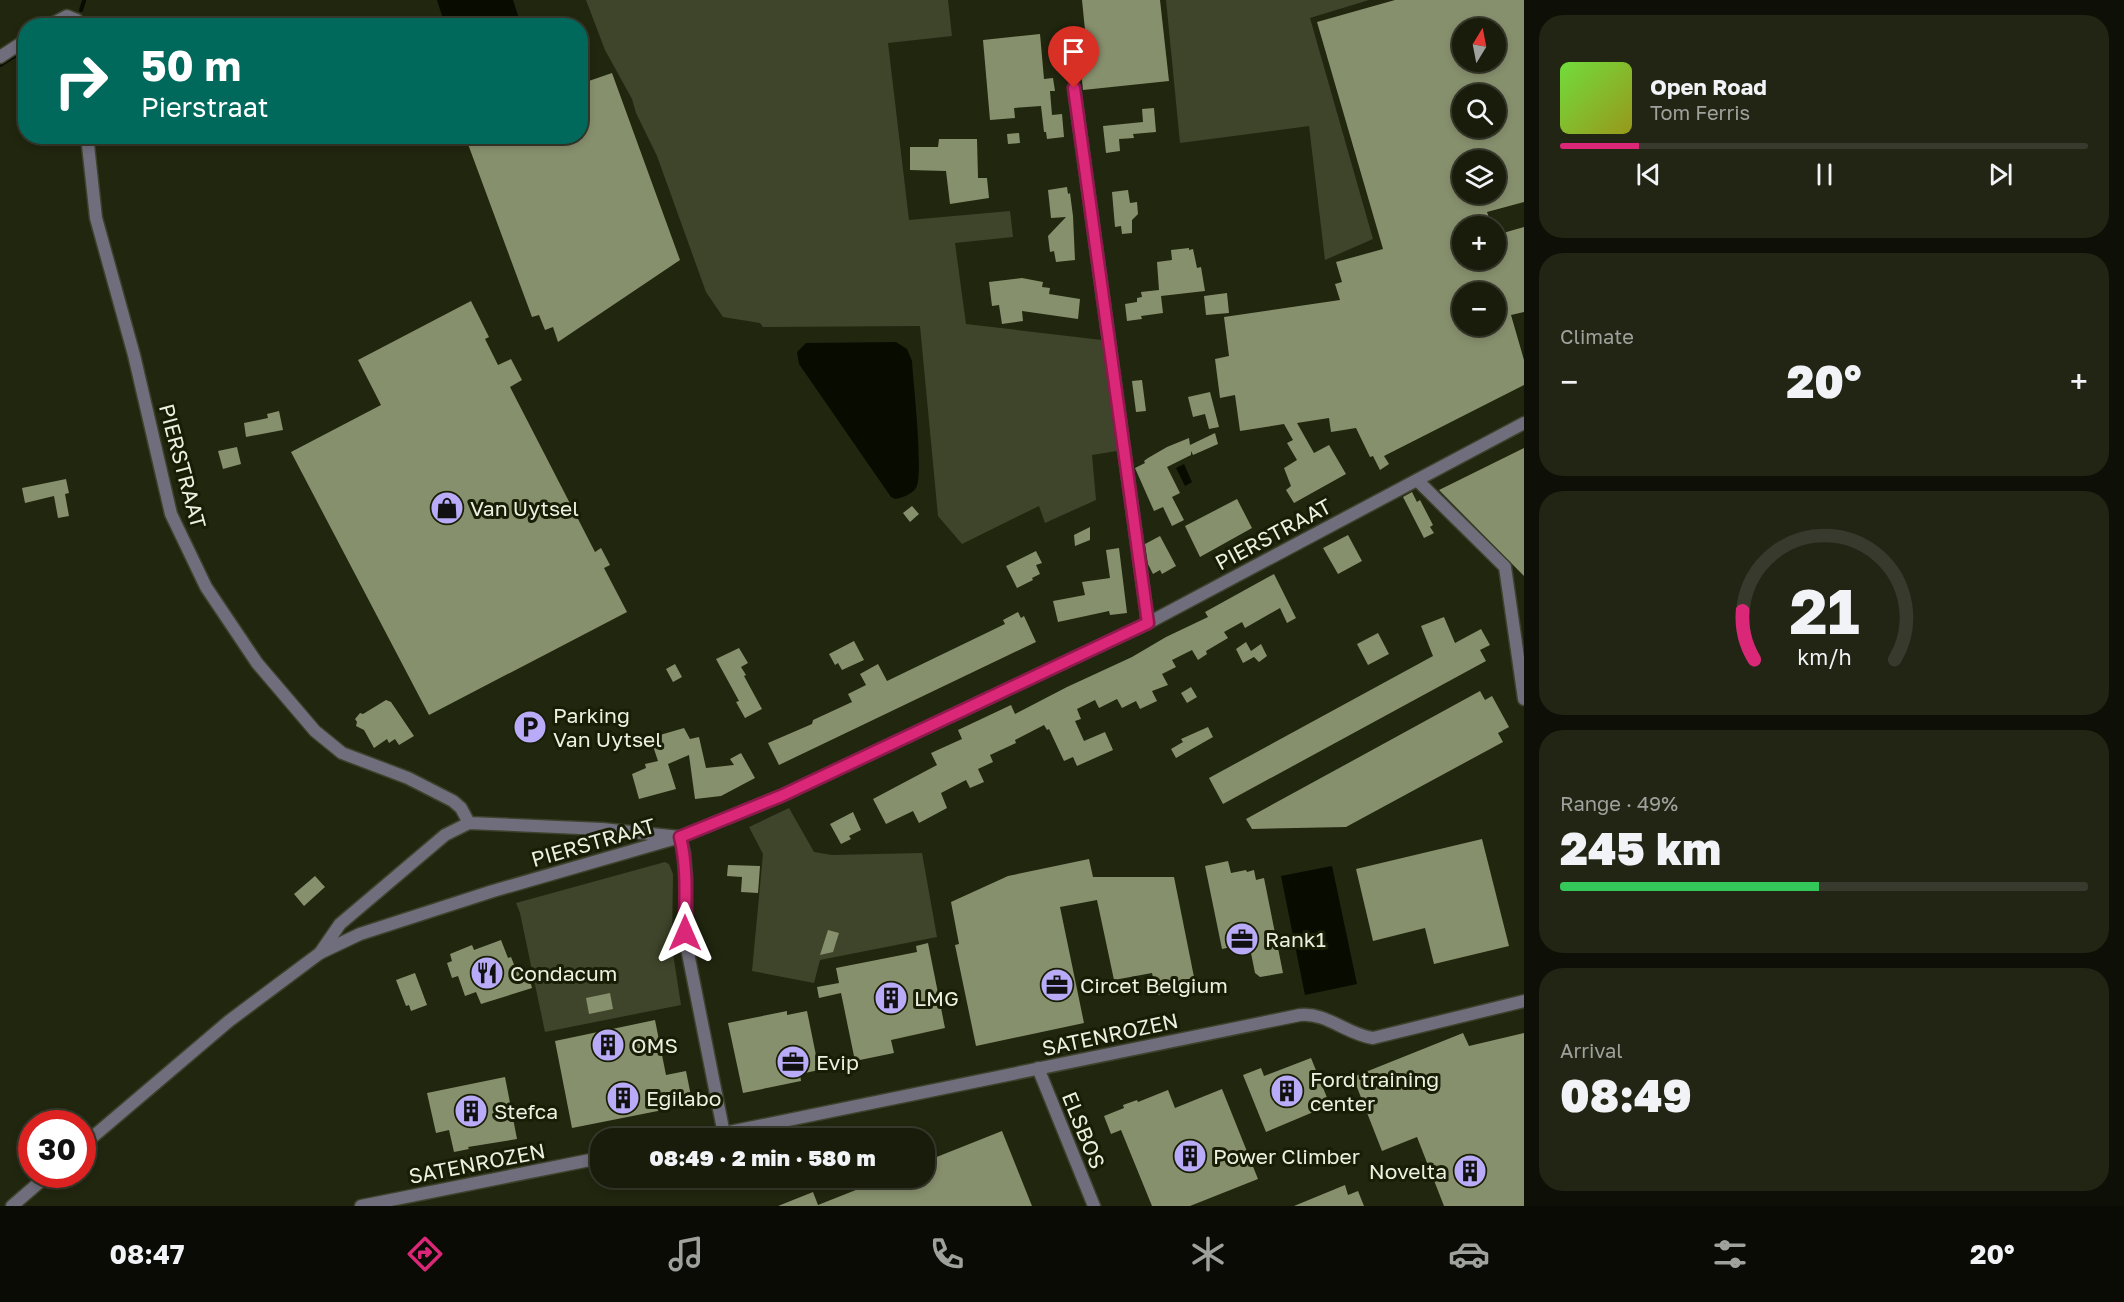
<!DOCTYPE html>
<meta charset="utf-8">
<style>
:root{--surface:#191c0b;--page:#222514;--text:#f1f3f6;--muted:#9fa19d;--line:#373a2c;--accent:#db2777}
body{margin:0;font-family:"Golos Text",sans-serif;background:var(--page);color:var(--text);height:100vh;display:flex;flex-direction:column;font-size:22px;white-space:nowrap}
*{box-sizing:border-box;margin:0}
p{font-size:20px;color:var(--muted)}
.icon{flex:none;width:33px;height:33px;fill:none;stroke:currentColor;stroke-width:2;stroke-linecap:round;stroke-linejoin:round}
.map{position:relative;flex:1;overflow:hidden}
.drawer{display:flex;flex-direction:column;gap:15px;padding:15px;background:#0e0f06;width:600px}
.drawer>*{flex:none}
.hud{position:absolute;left:18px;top:18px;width:570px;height:126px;border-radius:24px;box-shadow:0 3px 9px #0003,0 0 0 2px var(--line);background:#00695c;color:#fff;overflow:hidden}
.needle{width:39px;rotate:10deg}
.fabs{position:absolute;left:1452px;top:18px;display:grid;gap:12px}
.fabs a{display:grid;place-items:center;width:54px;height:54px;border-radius:50%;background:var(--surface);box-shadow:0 3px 9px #0003,0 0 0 2px var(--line);font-size:30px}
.speed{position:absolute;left:18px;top:1110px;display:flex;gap:12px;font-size:30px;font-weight:700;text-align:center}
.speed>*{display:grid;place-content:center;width:78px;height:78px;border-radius:50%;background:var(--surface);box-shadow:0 3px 9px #0003,0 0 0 2px var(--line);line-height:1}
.speed .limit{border:9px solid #d22;background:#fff;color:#111}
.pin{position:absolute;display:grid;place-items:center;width:51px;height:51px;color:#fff;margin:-62px -26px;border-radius:50% 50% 50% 0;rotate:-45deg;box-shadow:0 0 6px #0007}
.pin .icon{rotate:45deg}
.me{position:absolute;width:66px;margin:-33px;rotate:0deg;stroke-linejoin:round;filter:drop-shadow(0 0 4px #0008)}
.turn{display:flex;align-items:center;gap:21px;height:126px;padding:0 24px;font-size:27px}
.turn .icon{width:78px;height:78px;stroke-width:2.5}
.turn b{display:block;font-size:42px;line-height:51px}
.big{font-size:45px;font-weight:800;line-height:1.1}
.drawer .widget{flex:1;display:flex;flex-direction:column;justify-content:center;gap:9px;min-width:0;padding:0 21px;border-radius:24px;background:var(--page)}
.drawer .dial{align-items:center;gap:0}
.dial svg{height:156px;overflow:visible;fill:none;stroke:var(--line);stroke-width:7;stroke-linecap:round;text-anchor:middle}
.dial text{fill:var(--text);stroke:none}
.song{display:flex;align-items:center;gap:18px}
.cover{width:72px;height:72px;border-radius:9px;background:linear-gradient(135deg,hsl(100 70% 55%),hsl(60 70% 35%))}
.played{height:6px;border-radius:3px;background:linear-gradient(90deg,var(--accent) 15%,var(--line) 15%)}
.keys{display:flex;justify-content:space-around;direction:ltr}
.heat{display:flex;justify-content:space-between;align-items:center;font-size:33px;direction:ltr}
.charge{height:9px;border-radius:4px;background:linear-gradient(90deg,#34c759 49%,var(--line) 0)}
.trip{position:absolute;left:590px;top:1128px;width:345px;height:60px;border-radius:24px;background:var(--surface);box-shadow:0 3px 9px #0003,0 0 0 2px var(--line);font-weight:800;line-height:60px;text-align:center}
.tab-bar{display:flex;height:96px;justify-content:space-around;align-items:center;background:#0a0b04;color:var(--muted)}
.tab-bar .icon{width:42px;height:42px}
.tab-bar .current{color:var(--accent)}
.tab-bar b{font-size:27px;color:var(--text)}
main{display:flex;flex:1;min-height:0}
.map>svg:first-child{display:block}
</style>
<main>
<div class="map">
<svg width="1524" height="1206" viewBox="0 0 1524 1206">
<rect width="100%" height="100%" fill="#21260f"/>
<path fill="#3f452a" d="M586,0H948L952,36L888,43L909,220L1010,211L1013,237L955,243L966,324L1102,340L1117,451L1092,455L1096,500L1045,523L1039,506L962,544L938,516L920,326L763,327L760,323L723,317L706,292L657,156L636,113L632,99L605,50Z
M1166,0H1369L1310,18L1373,239L1325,260L1309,126L1180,143Z
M789,808L814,852L832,855L922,853L937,937L820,960L814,983L752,971L763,854L749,827Z
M665,862L669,864L673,874L672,947L681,1005L545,1032L520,913L516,903Z"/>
<path fill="#080c00" d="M437,0H513L521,25H445Z
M896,342L907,349L912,361C913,381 924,475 916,488C912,494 902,498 895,499L891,497L799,364L797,352L806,343Z
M1184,464L1192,482L1185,486L1176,468Z
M1332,866L1357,984L1305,995L1281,876Z"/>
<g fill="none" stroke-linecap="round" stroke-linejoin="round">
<path stroke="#080c00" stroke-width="4" d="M81,10L84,1
M63,26L65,24
M0,65L26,49"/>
</g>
<path fill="#87906d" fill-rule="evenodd" d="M1082,0H1160L1169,81L1083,90L1080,61L1088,60Z
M1395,0H1524V202L1487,212L1492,226H1462V260H1496V235L1524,227V312L1511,315L1524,360V385L1384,456L1389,464L1380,470L1373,456L1370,457L1356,428L1331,432L1329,418L1297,423L1314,453L1329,445L1346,474L1294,503L1286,490L1291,486L1284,468L1297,460L1287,443L1293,440L1284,424L1240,431L1235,395L1220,398L1215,359L1229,356L1224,317L1340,300L1335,284L1342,282L1336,262L1383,249L1317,22ZM1462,28H1496V62H1462ZM1462,94H1496V128H1462ZM1462,160H1496V194H1462ZM1462,292H1496V326H1462Z
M1040,34L1044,79L1053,78L1055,91H1050L1052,115L1062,114L1064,137L1047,139L1046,132H1044L1041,106L1014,108L1015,118L990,120L983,40Z
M612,73L680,260L558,342L553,327L545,330L539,315L532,317L465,136H580V84Z
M1154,108L1156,132L1133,134L1134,138L1119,139L1120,151L1106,153L1103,126L1143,122L1142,109Z
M1019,133L1020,143L1008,144L1007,134Z
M939,139H977L978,178H987L989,198L950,204L946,171L910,170V147H938Z
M1067,187L1068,194L1070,193L1073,216L1075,260L1056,262L1054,251L1050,252L1048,236L1066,217L1051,218L1048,190Z
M1128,190L1130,203L1137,202L1138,214L1132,220V233L1122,234L1121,226L1115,227L1112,192Z
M1189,248V250L1193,249L1197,268L1201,267L1205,291L1161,296L1163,313L1141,316L1142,319L1127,321L1125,304L1137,302V298L1142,297L1141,292L1159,290L1157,262L1172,260L1171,250Z
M1022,278L1043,282L1042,287L1050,288L1049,294L1080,299L1078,319L1022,311L1023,321L1002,324L999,305L992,306L989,282Z
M1227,293L1229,313L1206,315L1204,296Z
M471,301L489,337L485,339L498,365L511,359L522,380L510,387L595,552L601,548L610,565L604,568L627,612L429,715L291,452L381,405L358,360Z
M1142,380L1146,411L1136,412L1132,381Z
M1210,392L1219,427L1209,429L1205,414L1193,417L1188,397Z
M279,411L283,430L246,437L244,423L268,418L267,414Z
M1215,433L1218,444L1193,455L1191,451V455L1167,467L1180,493L1172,497L1184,520L1172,526L1163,507L1154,511L1135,468L1145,463L1144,461L1148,458L1167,447L1189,438L1190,445Z
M237,447L241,464L223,469L218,451Z
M1524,448V576L1439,490Z
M66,479L69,493L65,494L69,516L58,518L54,496L25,503L22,488Z
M1412,492L1417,502L1420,500L1433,525L1430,527L1434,533L1424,538L1403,497Z
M1237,499L1252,528L1200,557L1185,526Z
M912,506L919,514L910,522L903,513Z
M1090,527V540L1075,546L1074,535Z
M1348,535L1362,561L1338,574L1323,548Z
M1160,536L1176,566L1162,574L1160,570L1153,574L1148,564L1145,544Z
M1119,548L1127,613L1110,615L1109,611L1058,622L1053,601L1085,595L1082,582L1110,578L1106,550Z
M1036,551L1042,563L1036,565L1040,574L1032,578L1033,580L1017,588L1006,566Z
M1274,574L1296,618L1287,623L1280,608L1245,628L1242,622L1224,632L1228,638L1206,651L1207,654L1198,660L1192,650L1172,660L1176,667L1162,674L1168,685L1152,691L1157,701L1140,709L1136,701L1122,708L1117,699L1099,708L1095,700L1077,709L1081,719L1075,721L1084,741L1105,732L1113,750L1077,766L1073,757L1064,761L1049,729L1047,730L1044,725L1015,740L1016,743L990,755L993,762L978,769L984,782L970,788L966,780L941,793L947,808L919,823L913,811L886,824L873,799L937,765L931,753L962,739L958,730L1011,705L1015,714L1067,687L1132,657L1166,637L1208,617L1205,612Z
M1018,612L1021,618L1024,616L1036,642L779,765L768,743L812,724L813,720L852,702L848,694L866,685L860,674L878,664L887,681L1005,624L1003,620Z
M1444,617L1455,643L1481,629L1490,645L1480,650L1486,661L1223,804L1209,778L1433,656L1421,626Z
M1378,633L1389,654L1368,665L1357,644Z
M854,641L864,660L842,670L838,663L835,665L829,654Z
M1246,642L1251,651L1261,644L1267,656L1259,662L1254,657L1243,663L1236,649Z
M739,648L748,663L741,667L746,675L744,676L762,709L745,718L736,702L739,701L716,659Z
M675,664L682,677L673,682L666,669Z
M1191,687L1197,697L1187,703L1181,693Z
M1480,691L1485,700L1492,696L1509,727L1498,733L1503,742L1346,827L1252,829L1246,819Z
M386,700L391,702L414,736L399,745L395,739L389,743L387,739L374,748L364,730L356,726L357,722L355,719L360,713L363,714Z
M1208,727L1213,737L1176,758L1171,749L1183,742L1181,739Z
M684,728L690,739L699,737L706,768L734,765L730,759L741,753L755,778L721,796L695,799L689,755L668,764L676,789L639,799L632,774L646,768L645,764L658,761L653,746L660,744V735Z
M853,812L861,830L849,836L851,839L841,844L830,824Z
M1482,839L1509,946L1434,964L1425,928L1373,941L1356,869Z
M1089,859L1093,877H1174L1195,982L1176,986L1177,991L1157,995L1152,973L1114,980L1097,900L1060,907L1084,1023L976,1046L955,945L959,944L951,902L1008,876Z
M1228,861L1231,873L1246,870L1247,872L1254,870L1256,880L1264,878L1283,973L1260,977L1255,973L1249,943L1222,949L1205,866Z
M728,865L760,866L758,893L741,892L742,877L727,876Z
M315,876L325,887L304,906L294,894Z
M828,930L839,933L833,952L820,955Z
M501,940L508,958L511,957L515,967L518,966L522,979L529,977L532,988L481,1004L476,992L465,996L458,976L452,978L447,963L452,961L450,954L472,945L474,950Z
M928,943L945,1028L891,1040L894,1053L855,1061L841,993L819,998L817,987L839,983L836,968L917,952L916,946Z
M415,973L427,1005L411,1011L409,1005L406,1006L396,980Z
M610,993L613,1009L589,1014L586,998Z
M787,1011V1015L807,1011L819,1070L800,1074L801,1081L743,1093L728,1023Z
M655,1020L666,1075L686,1071L691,1096L681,1098L683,1106L572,1128L555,1041Z
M1463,1033L1469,1046L1524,1033V1206H1444L1417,1137L1382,1151L1353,1077Z
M1311,1058L1330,1105L1266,1132L1243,1075L1261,1068L1264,1076Z
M505,1077L517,1139L468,1147L469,1149L454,1152L449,1130L436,1133L427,1093Z
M1222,1089L1258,1179L1190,1206H1152L1121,1130L1111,1134L1104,1116L1124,1108L1123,1105L1137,1100L1138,1102L1168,1090L1175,1108Z
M1002,1131L1032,1206H778L813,1192L818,1205L886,1178H924V1162Z
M1345,1185L1348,1195L1358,1191L1364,1206H1294Z"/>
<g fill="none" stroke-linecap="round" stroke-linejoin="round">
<g stroke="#3d422c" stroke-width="15">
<path id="minor" d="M48,26L67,16L77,20L79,26
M0,57L26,40
M1074,88L1148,623
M87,136L96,218L134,355L171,514L206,587L257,663L315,731L342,753L408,778L453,801L461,808L469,823
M1417,480L1505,567L1524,699
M320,953L340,924L445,835L469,823L602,829L680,837L684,853L686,877V943L724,1134
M1038,1068L1094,1206
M700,1138L1300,1015C1326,1012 1348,1035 1373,1038L1524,1001
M361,1206L600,1158"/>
</g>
<g stroke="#3d422c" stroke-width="15">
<path id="tertiary" d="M82,1146L229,1021L320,953L360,934L493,891L680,837L781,796L1148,623L1524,423
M12,1206L49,1174"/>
</g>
<use href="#minor" stroke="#706d7c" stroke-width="12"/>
<use href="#tertiary" stroke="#706d7c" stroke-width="12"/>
</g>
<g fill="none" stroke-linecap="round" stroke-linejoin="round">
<g stroke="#8e194d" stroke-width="15">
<path id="route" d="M685,933C685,901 688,869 680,837L781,796L1148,623L1074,88"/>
</g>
<use href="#route" stroke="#db2777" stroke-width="10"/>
</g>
<defs>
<g id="shop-disc" transform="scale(1.725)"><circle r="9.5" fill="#b9abf7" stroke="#181d05"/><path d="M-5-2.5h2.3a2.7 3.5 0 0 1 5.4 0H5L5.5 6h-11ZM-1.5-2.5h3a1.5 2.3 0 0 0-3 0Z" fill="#111"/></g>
<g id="parking-disc" transform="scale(1.725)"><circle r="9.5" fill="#b9abf7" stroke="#181d05"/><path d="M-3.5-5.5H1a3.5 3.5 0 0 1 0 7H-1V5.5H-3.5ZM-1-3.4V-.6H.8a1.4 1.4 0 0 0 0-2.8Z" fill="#111"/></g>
<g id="office-disc" transform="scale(1.725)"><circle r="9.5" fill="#b9abf7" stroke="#181d05"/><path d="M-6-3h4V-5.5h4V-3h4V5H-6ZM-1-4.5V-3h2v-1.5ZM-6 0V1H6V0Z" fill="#111"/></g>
<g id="restaurant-disc" transform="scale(1.725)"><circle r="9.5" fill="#b9abf7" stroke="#181d05"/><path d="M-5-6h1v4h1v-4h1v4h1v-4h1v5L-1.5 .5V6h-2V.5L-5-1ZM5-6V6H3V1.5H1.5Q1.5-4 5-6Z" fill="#111"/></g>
<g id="building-disc" transform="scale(1.725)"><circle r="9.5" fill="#b9abf7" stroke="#181d05"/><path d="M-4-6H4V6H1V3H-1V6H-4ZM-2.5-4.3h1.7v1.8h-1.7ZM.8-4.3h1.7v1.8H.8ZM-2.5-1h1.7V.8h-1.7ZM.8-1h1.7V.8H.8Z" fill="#111"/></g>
</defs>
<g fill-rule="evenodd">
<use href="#shop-disc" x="447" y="508"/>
<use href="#parking-disc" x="530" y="727"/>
<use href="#office-disc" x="1242" y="939"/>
<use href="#restaurant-disc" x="487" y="973"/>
<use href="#office-disc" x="1057" y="985"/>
<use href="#building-disc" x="891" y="998"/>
<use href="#building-disc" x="608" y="1045"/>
<use href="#office-disc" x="793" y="1062"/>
<use href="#building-disc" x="1287" y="1091"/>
<use href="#building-disc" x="623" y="1098"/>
<use href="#building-disc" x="471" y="1111"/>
<use href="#building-disc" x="1190" y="1156"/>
<use href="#building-disc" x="1470" y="1171"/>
</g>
<g text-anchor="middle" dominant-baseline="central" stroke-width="6" stroke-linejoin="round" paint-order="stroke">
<g font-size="21" fill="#ecf0e1" stroke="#181d05">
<text transform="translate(183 466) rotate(75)">PIERSTRAAT</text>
<text transform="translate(1273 534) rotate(-28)">PIERSTRAAT</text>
<text transform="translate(593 842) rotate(-16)">PIERSTRAAT</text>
<text transform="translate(1110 1034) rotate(-12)">SATENROZEN</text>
<text transform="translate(1084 1130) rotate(68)">ELSBOS</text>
<text transform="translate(477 1163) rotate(-11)">SATENROZEN</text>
</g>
<g font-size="21" fill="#ecf0e1" stroke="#181d05" text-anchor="start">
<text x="470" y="508">Van Uytsel</text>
<text x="553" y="715">Parking<tspan x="553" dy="24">Van Uytsel</tspan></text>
<text x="1265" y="939">Rank1</text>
<text x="510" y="973">Condacum</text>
<text x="1080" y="985">Circet Belgium</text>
<text x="914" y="998">LMG</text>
<text x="631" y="1045">OMS</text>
<text x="816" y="1062">Evip</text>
<text x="1310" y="1079">Ford training<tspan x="1310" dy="24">center</tspan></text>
<text x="646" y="1098">Egilabo</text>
<text x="494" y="1111">Stefca</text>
<text x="1213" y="1156">Power Climber</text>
<text x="1447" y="1171" text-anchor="end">Novelta</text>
</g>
</g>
</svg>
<div class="fabs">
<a><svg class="needle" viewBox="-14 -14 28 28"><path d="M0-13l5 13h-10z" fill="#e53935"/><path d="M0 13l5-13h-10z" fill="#9fa19d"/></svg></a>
<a><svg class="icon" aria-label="search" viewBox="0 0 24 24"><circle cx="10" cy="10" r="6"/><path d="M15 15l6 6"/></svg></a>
<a><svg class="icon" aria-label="layers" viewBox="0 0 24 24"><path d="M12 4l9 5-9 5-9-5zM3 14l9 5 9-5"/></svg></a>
<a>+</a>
<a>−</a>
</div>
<div class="speed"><div class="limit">30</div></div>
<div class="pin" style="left:1074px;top:88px;background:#d93025"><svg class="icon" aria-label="arrive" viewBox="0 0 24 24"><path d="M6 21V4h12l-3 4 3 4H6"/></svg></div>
<svg class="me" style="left:685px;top:933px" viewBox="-20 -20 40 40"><path d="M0-17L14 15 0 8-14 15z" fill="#db2777" stroke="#fff" stroke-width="4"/></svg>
<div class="trip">08:49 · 2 min · 580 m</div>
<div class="hud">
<div class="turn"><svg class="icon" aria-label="right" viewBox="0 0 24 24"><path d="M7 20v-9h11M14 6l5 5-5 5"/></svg><div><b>50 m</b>Pierstraat</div></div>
</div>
</div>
<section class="drawer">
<div class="widget">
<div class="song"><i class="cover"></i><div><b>Open Road</b><p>Tom Ferris</p></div></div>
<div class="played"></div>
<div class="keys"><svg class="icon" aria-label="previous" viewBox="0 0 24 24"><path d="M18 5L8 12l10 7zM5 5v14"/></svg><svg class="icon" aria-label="pause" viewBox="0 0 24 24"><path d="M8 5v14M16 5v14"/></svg><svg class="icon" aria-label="next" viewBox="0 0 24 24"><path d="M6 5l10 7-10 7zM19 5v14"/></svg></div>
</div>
<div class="widget"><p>Climate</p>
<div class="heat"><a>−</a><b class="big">20°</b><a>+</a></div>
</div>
<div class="widget dial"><svg viewBox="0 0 100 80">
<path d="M14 69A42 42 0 1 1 86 69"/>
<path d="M14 69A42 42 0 0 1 8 44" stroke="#db2777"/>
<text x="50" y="56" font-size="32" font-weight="700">21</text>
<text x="50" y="72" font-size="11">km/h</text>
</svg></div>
<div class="widget"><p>Range · 49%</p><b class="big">245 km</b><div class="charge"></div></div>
<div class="widget"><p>Arrival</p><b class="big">08:49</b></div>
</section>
</main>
<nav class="tab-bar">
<b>08:47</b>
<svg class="icon current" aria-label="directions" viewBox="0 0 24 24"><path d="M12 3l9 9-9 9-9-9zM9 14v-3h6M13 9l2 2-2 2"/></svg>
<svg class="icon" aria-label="music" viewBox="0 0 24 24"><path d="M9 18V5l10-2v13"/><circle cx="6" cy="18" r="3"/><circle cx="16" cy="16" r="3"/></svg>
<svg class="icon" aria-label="phone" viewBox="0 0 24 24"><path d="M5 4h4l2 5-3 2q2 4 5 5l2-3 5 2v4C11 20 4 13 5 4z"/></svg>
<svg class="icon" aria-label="climate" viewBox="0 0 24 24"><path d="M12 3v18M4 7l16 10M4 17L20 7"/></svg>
<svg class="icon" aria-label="car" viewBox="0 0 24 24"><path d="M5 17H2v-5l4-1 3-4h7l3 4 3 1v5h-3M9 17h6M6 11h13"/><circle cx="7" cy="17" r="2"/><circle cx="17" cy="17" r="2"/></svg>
<svg class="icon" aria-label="filters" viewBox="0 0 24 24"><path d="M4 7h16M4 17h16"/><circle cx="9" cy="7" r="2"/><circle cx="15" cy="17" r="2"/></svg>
<b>20°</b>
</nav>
